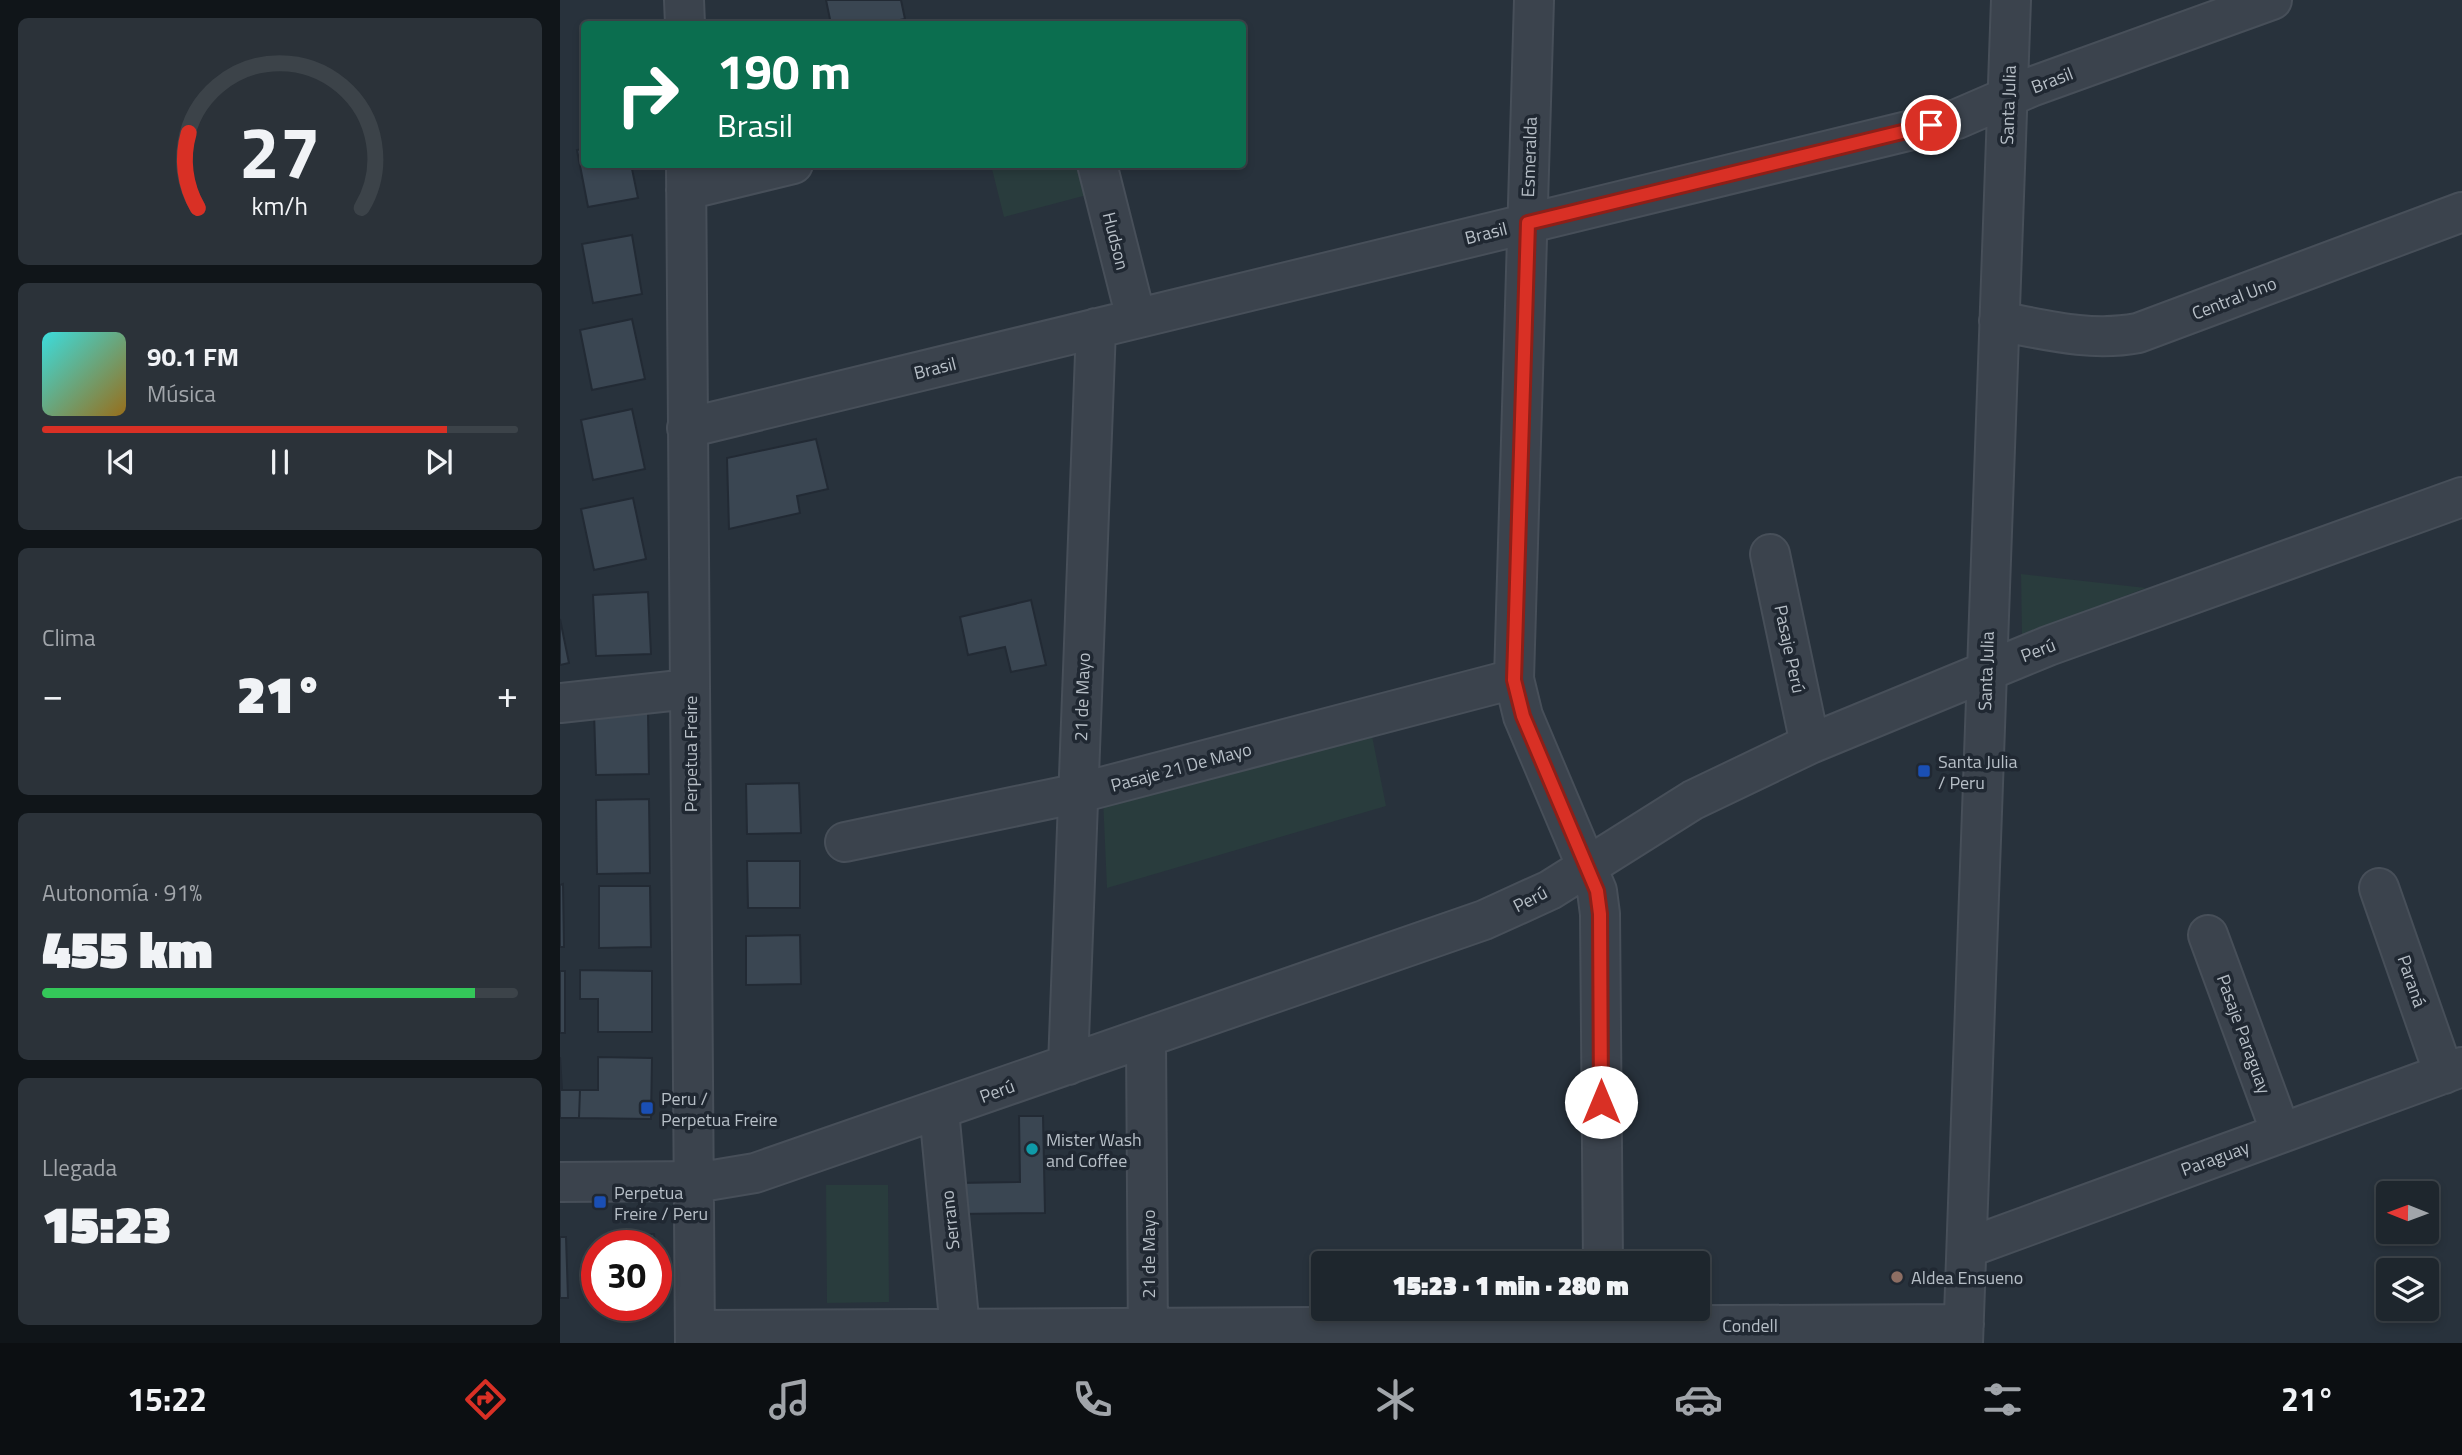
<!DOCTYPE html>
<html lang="es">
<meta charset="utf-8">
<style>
:root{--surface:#1e262d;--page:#2b3239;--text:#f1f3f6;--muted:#a1a5aa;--line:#3c4349;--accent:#d93025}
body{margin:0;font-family:"Titillium Web",sans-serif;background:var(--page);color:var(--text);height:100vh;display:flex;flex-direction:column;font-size:26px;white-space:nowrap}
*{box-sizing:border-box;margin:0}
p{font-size:23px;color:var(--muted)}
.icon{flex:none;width:38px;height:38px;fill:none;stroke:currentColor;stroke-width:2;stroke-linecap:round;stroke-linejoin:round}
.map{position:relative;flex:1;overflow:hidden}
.details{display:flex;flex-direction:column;gap:18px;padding:18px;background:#101519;width:560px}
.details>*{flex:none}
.top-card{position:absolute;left:21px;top:21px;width:665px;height:147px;border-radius:7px;box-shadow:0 4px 10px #0003,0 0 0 2px var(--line);background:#0b6e4f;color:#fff;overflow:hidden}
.needle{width:46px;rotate:271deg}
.fabs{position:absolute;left:1816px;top:1181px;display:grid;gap:14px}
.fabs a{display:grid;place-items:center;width:63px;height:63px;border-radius:7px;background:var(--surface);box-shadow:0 4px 10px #0003,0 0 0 2px var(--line);font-size:35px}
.speed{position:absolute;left:21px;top:1230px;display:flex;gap:14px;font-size:35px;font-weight:700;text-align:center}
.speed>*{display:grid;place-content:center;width:91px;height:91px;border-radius:50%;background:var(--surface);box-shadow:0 4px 10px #0003,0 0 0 2px var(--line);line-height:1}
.speed .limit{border:10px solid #d22;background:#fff;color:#111}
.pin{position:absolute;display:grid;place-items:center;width:60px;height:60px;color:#fff;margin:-30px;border:4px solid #fff;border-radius:50%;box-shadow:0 2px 7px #0007}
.me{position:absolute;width:77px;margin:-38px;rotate:0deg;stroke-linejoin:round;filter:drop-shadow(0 0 5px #0008)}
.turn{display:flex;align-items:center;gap:24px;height:147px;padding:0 21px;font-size:32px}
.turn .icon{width:91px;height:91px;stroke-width:2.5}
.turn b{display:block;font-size:49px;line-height:60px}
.big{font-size:52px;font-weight:800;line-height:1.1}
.details .tile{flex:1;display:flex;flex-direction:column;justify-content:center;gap:10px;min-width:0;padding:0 24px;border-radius:10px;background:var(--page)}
.details .dial{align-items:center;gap:0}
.dial svg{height:182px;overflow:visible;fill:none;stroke:var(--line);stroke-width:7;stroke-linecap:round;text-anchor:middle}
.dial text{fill:var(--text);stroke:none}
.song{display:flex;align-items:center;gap:21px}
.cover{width:84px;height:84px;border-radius:10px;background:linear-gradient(135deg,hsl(180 70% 55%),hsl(40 70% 35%))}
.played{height:7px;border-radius:4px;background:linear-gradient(90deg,var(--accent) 85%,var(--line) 85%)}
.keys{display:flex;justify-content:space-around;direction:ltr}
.heat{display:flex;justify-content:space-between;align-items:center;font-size:38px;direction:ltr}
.charge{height:10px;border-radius:5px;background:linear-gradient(90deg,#34c759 91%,var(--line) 0)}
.trip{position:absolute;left:751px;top:1251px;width:399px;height:70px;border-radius:7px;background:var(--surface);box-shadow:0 4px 10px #0003,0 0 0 2px var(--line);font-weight:800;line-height:70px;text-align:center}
.tabs{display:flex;height:112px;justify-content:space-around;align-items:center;background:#0c0f12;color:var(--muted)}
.tabs .icon{width:49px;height:49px}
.tabs .active{color:var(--accent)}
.tabs b{font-size:32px;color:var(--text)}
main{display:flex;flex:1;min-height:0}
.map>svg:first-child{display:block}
</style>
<main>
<section class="details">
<div class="tile dial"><svg viewBox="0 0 100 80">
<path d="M14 69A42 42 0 1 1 86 69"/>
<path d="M14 69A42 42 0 0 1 10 36" stroke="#d93025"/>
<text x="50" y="56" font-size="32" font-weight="700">27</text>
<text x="50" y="72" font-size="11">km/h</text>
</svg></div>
<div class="tile">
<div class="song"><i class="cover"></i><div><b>90.1 FM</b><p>Música</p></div></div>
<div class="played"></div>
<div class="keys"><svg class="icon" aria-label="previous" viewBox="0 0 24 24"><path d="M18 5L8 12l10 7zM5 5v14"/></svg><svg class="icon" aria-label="pause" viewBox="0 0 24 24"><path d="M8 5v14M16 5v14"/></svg><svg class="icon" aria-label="next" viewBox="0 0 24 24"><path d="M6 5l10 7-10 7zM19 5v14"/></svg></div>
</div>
<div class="tile"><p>Clima</p>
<div class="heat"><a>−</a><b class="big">21°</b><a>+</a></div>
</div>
<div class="tile"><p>Autonomía · 91%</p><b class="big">455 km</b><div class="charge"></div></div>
<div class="tile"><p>Llegada</p><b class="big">15:23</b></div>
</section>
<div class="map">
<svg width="1902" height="1343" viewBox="0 0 1902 1343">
<rect width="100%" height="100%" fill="#28323c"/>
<path fill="#293c3d" d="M431,165H520L527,195L444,217Z
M1461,574L1586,588L1462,635Z
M811,731L826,806L547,888L543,798Z
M266,1185H328L329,1302L267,1303Z"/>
<path fill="#3a4652" stroke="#222a34" stroke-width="2" d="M266,0H341L345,19L319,24H271Z
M24,149V164H71L78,198L28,207L17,150Z
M72,235L82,294L33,303L22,244Z
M72,319L85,379L32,390L20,330Z
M72,409L85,469L33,480L21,420Z
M256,439L268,489L237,496L240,513L169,529L167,458Z
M73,498L86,559L34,570L21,509Z
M88,592L91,654L36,656L33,595Z
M471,600L486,665L451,672L445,647L408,655L400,617Z
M0,619L9,663L0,665Z
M34,712H88L89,774L36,775Z
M239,783L241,833L187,834L186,784Z
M89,799L90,873L37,874L36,800Z
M187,861H240V908H188Z
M3,884L4,947H0V885Z
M39,886H90L91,947L39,948Z
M240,935L241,984L186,985V936Z
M20,970L92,971V1032H38V999H20Z
M0,971H5V1033H0Z
M0,1057L2,1090H20L19,1118H0Z
M38,1057L92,1058L91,1119L19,1118L20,1090H38Z
M459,1116H483L485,1213L398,1214L397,1183L460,1182Z
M94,1234L95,1246H47V1235Z
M0,1237H6L8,1298H0Z"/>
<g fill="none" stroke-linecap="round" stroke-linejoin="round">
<g stroke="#474f59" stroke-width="42">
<path id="minor" d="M124,0L125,24
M974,0L954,679L963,716L1037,891L1040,914L1043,1264
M126,164L135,1343
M537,164L576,318
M126,190L233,164
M1439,321C1486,330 1531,342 1578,333L1902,212
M127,428L1397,119L1471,87L1712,0
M1210,554L1250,744
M0,703L129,689
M285,842L519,793L954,679
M1819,888L1884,1074
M1648,935L1721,1133
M586,1039L588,1343
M508,1065L536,328
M379,1111L400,1329
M0,1182L147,1181L195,1173L924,920L990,890L1133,800L1250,744L1488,646L1902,497
M1407,1248L1902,1067
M135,1330L1404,1324
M1403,1343L1451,0"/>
</g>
<use href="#minor" stroke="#3b434d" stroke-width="38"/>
</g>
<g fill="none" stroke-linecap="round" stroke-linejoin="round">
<g stroke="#8d1f18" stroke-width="18">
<path id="route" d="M1041,1102L1040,914L1037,891L963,716L954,680L968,223L1371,125"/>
</g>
<use href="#route" stroke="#d93025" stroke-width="12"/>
</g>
<g fill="#1a4fb4" stroke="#202832" stroke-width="2.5">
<rect x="1357" y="764" width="14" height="14" rx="3.5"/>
<rect x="80" y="1101" width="14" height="14" rx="3.5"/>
<rect x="33" y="1195" width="14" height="14" rx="3.5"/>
</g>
<circle fill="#0f9aa8" stroke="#202832" stroke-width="2.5" cx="472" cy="1149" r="7"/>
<circle fill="#8d6e63" stroke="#202832" stroke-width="2.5" cx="1337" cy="1277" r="7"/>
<g text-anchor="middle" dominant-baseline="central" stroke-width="7" stroke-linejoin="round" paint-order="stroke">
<g font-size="18" fill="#b7bfc7" stroke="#202832">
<text transform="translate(1492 80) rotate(-21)">Brasil</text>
<text transform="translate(1448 105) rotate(-88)">Santa Julia</text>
<text transform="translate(969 157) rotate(-88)">Esmeralda</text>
<text transform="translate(926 233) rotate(-14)">Brasil</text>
<text transform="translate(556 241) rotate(76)">Hudson</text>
<text transform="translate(1674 298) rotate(-21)">Central Uno</text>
<text transform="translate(375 368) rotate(-14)">Brasil</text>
<text transform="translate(1230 649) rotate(78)">Pasaje Perú</text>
<text transform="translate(1478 650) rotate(-21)">Perú</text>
<text transform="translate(1426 671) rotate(-88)">Santa Julia</text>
<text transform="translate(522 697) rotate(-88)">21 de Mayo</text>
<text transform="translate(130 754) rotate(-90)">Perpetua Freire</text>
<text transform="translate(621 767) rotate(-15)">Pasaje 21 De Mayo</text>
<text transform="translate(970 899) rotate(-27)">Perú</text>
<text transform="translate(1852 981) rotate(71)">Paraná</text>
<text transform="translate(1684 1034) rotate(70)">Pasaje Paraguay</text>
<text transform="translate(437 1091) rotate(-20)">Perú</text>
<text transform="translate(1655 1158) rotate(-20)">Paraguay</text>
<text transform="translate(390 1220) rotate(-96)">Serrano</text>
<text transform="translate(588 1254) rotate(-90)">21 de Mayo</text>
<text x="1190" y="1325">Condell</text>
</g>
<g font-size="18" fill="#b7bfc7" stroke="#202832" text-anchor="start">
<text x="1378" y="761">Santa Julia<tspan x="1378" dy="21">/ Peru</tspan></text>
<text x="101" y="1098">Peru /<tspan x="101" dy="21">Perpetua Freire</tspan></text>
<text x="486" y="1139">Mister Wash<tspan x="486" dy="21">and Coffee</tspan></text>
<text x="54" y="1192">Perpetua<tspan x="54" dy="21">Freire / Peru</tspan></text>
<text x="1351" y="1277">Aldea Ensueno</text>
</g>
</g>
</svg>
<div class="fabs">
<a><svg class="needle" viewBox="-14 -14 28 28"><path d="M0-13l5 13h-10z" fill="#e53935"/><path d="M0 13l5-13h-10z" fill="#a1a5aa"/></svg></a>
<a><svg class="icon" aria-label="layers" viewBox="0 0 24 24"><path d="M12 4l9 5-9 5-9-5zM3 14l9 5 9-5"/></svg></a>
</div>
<div class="speed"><div class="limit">30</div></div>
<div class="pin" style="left:1371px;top:125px;background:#d93025"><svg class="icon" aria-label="arrive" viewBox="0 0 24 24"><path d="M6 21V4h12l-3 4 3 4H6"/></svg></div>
<svg class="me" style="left:1041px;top:1102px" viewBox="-20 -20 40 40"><circle r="19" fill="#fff"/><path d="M0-13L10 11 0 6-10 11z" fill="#d93025"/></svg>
<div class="trip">15:23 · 1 min · 280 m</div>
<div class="top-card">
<div class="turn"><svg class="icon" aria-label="right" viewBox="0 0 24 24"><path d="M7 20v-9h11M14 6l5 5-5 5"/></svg><div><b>190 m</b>Brasil</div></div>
</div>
</div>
</main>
<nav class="tabs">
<b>15:22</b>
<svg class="icon active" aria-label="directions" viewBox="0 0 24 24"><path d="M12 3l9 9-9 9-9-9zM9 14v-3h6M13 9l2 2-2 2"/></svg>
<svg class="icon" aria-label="music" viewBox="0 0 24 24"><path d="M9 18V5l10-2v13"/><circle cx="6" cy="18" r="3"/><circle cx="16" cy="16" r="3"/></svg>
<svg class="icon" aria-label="phone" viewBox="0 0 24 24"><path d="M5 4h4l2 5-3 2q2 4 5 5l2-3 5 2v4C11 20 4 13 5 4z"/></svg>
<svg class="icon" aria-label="climate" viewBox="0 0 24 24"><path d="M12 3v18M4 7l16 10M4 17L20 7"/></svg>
<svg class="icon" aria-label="car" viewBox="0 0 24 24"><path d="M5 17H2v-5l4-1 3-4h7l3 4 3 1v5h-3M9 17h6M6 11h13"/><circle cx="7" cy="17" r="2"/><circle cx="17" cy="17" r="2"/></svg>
<svg class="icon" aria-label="filters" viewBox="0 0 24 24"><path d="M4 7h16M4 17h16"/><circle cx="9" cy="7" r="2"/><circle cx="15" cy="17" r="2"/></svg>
<b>21°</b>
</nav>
